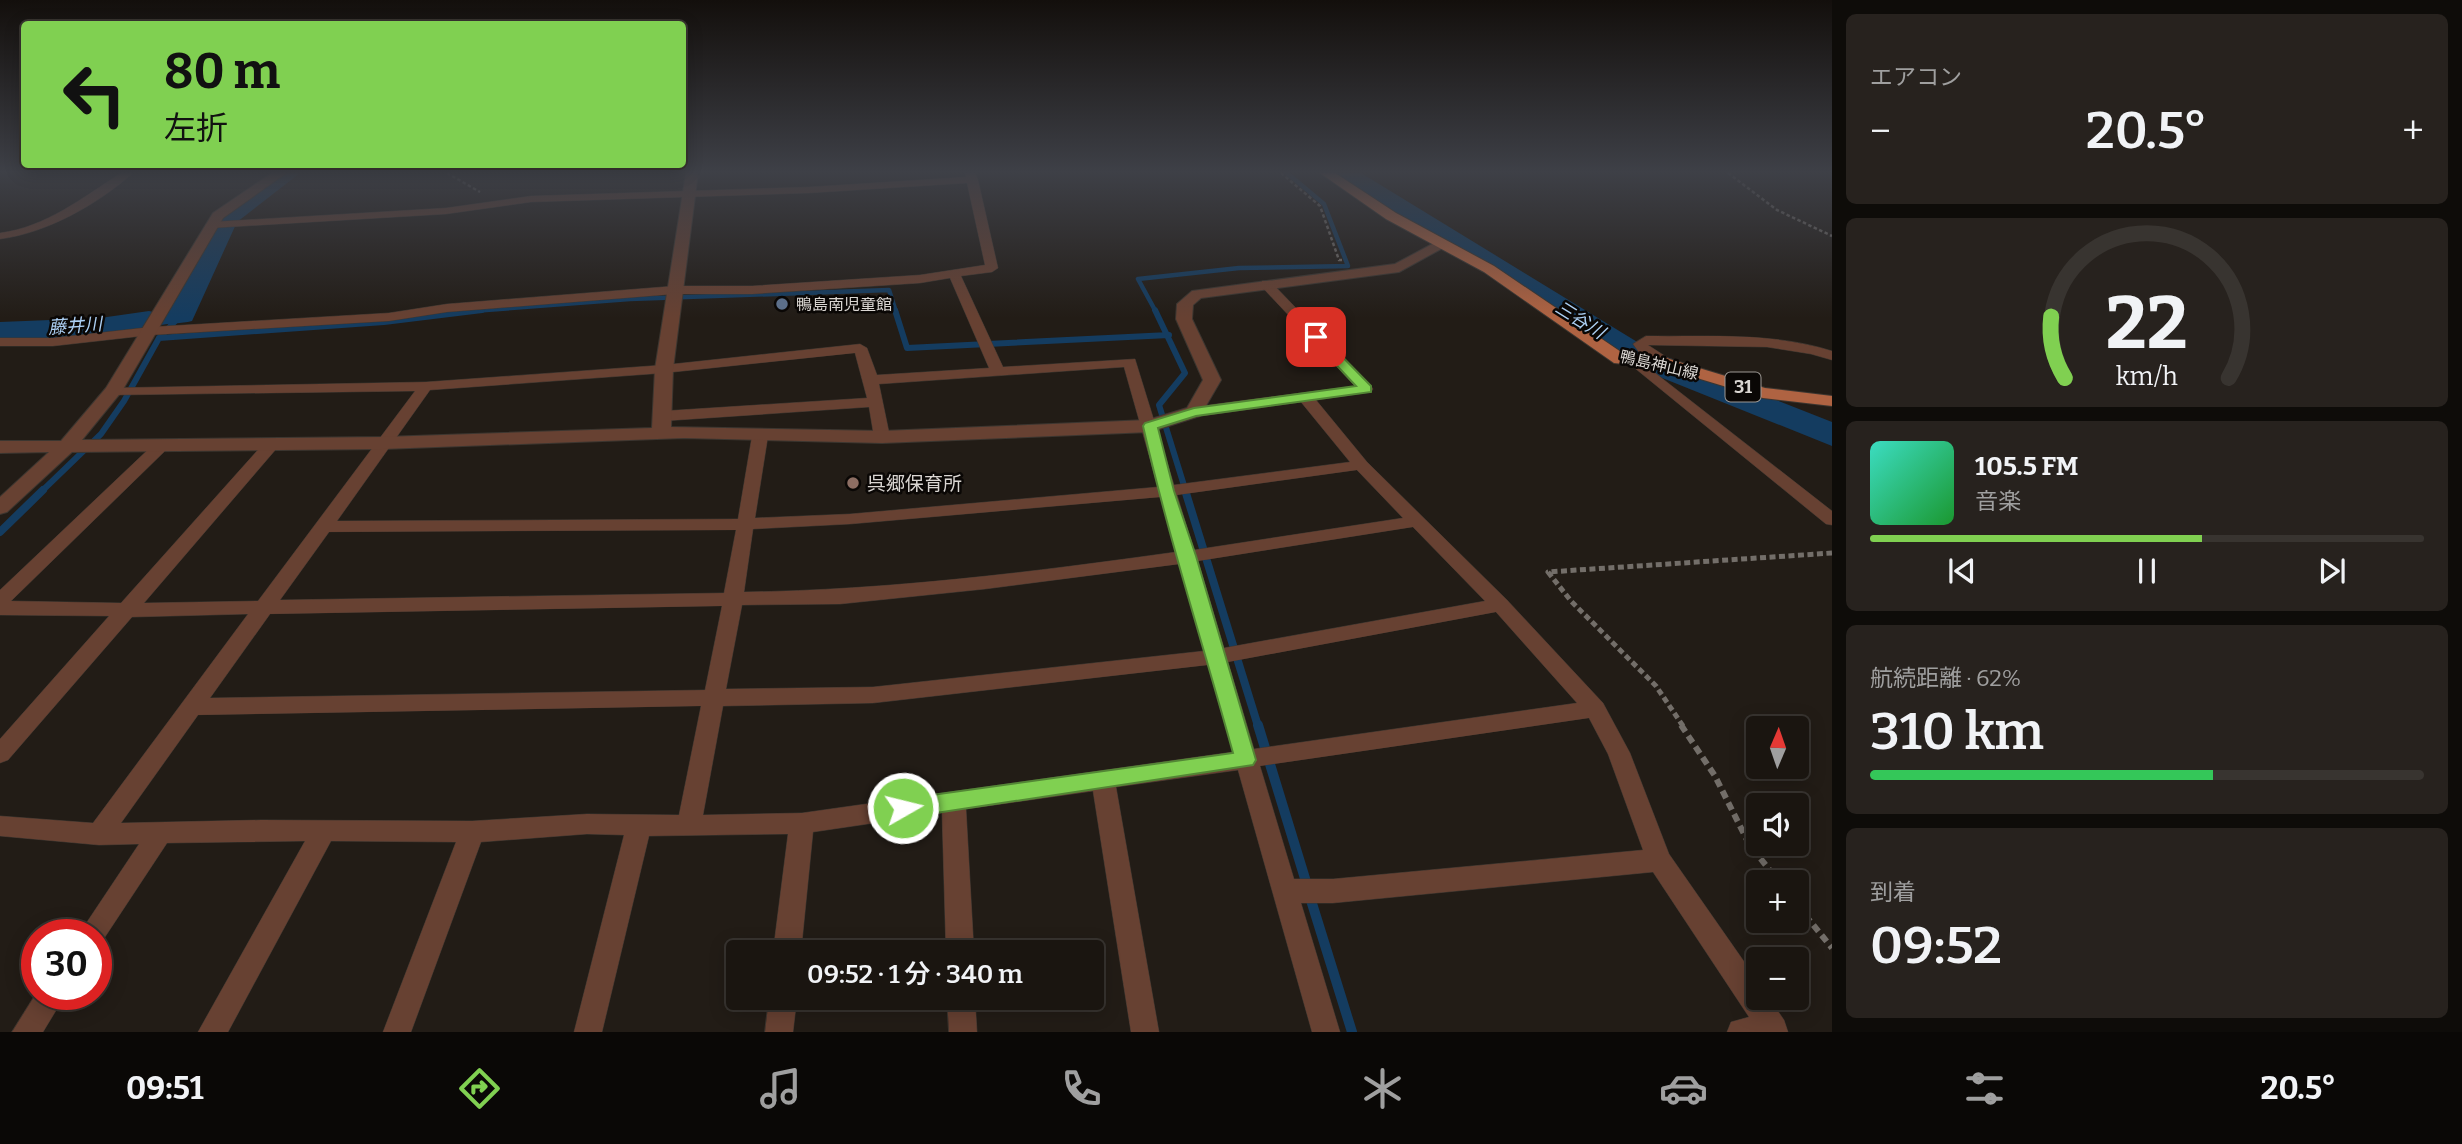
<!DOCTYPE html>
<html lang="ja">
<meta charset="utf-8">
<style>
:root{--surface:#1a1510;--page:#27221e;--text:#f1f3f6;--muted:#9f9f9f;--line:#383430;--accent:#80d051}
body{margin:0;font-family:Bitter,"Noto Sans JP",serif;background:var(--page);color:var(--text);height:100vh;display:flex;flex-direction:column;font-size:26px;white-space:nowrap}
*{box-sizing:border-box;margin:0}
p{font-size:23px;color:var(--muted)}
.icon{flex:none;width:38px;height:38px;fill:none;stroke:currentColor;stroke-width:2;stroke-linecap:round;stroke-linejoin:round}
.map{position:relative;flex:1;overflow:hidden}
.sheet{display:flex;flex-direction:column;gap:14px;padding:14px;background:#0e0c09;width:630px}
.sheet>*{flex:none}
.banner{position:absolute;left:21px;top:21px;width:665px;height:147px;border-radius:7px;box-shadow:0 4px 18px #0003,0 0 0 2px var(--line);background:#80d051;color:#111;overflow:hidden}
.needle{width:46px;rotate:2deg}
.tools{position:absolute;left:1746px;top:716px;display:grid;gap:14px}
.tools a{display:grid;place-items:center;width:63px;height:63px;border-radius:7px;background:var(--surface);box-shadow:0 4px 18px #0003,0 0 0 2px var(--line);font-size:35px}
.speed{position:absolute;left:21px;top:919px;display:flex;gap:14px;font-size:35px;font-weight:700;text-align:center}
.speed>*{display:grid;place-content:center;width:91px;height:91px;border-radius:50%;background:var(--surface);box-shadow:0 4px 18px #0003,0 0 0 2px var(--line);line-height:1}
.speed .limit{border:10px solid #d22;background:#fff;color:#111}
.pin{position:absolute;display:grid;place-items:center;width:60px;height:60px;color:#fff;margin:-30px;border-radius:14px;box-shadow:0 4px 10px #0006}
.me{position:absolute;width:77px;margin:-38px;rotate:82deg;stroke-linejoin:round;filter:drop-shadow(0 0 5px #0008)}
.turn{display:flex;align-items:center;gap:24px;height:147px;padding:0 28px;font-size:32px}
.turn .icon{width:91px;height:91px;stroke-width:2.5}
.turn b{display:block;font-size:49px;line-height:60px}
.big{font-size:52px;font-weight:600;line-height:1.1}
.sheet .card{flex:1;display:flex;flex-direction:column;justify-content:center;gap:10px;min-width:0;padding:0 24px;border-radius:10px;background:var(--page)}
.sheet .dial{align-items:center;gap:0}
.dial svg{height:182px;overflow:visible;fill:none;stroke:var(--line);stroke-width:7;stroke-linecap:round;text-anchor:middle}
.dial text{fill:var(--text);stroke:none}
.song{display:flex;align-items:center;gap:21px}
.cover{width:84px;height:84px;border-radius:10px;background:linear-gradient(135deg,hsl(170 70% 55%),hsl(130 70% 35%))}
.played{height:7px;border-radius:4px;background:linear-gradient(90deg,var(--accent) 60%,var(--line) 60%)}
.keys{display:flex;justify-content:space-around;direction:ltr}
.heat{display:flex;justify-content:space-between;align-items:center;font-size:38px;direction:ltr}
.charge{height:10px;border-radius:5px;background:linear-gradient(90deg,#34c759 62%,var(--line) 0)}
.trip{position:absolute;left:726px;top:940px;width:378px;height:70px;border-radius:7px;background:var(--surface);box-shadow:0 4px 18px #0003,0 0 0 2px var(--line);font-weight:600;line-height:70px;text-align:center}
.tab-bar{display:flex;height:112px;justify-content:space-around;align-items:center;background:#0a0806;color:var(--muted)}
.tab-bar .icon{width:49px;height:49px}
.tab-bar .current{color:var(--accent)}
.tab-bar b{font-size:32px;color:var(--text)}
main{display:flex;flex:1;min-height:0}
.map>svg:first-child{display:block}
</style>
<main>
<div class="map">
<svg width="1832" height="1032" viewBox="0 0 1832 1032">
<rect width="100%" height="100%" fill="#221c16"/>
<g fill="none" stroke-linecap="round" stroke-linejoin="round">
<path stroke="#143c60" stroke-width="4.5" d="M459,312L630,299L889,290L896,312
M1156,312L1138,279L1239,268L1348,266L1324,204L1287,173"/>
<path stroke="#143c60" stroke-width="6" d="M895,310L907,348L1169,335
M1155,310L1185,373L1159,405L1186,492
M159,338L384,322L482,310
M41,492L101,434L124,401L159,338L181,315"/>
<path stroke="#143c60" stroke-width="8" d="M1185,490L1258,726
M0,532L43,490"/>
<path stroke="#143c60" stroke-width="10" d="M1258,725L1307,885
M1310,897L1352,1032"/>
<path fill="#143c60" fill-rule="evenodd" d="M273,173H300L237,222L192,321C181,324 169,323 161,325C108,338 54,338 0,340V322L100,318L149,311L157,313L169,308L217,213Z
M1333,173H1361L1652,351L1832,422V446L1630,365Z"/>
<g stroke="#3c3630" stroke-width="1">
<path id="minor" d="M121,173H133C98,204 47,233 0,239V233C46,227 82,198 121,173Z
M965,173H975L978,180L998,268L992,272L961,276L1003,367L1135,359L1174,485L1350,462L1301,402L1194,417L1186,412L1194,407L1355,386L1262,287V281H1270L1371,386L1373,389L1371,392L1316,400L1367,462L1507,600L1603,703L1630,753L1669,854L1759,983V998H1769L1784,1020L1788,1032H1727L1731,1022L1749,1017L1653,872L1333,903H1301L1340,1032H1312L1238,770L1116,787L1159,1032H1131L1093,791L966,809L974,952H946L942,813L813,832L801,952H773L788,834L649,836L602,1032H574L624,835L587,834L481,842L411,1032H383L456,842L331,841L228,1032H198L305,841L167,843L101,943L96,945V934H79L139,844L99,845L0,836V816L93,823L248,614L132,617L8,760L0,763V739L109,616L0,615V590L155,443H167L169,446L167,449L11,601L121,603L265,442H277L279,445L277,448L144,603L258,601L415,391L113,395L106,391L108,388L426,382L664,365L860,344L867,348L877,375L989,368L950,278L920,283L752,294H675L447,312L389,321L151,335L53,346H0V338H53L151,327L389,313L447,304L675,286H752L920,275L985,265L967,183L809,193L531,202L446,214L211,228L205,225L211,222L446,208L531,196L809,187L966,177ZM855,353L867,398L663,411L655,416L663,421L869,407L874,437L882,442L890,437L879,384L1124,367L1158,487L850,514L755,518L768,436L760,431L752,436L738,519L337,521L430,390L664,373ZM1357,470L1403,518L1194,550L1177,495ZM1161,497L1176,552C1033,572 889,590 744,592L753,529L850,524ZM1413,527L1485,601L1224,648L1198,561ZM736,530L724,593L280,600L329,532ZM1180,564L1204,651L873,687L726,689L742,605L840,604L985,589ZM722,606L705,690L210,698L270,614ZM1496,612L1577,703L1254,749L1228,662ZM1208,665L1233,752L802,813L703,815L723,706L873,703ZM701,706L679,815L587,814L472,821L261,820L121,823L198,715ZM1589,718L1608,754L1643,850L1333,879H1294L1260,766Z
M1646,336C1708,337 1773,332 1832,351V360L1811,354L1767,347L1648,345L1671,360V366L1666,367L1641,355L1633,344Z
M1636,358L1832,511V525L1826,524L1631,365L1629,362Z
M37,992V994H66L43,1032H12Z
M769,998H797L793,1032H765Z
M947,998H975L977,1032H949Z"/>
</g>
<g stroke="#3c3630" stroke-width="2">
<path id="tertiary" d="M272,173H286L223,218L122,391L82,440L383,437L652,428L655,369L686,173H698L673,369L671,427L882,431L1148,420L1187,408L1203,380L1176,319L1177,304L1192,291L1395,264L1438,241L1443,240L1450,244L1399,272L1201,298L1193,305L1192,319L1221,380L1200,416L1150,432L882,443L684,438L383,449L72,452L7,512L0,514V497L49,452L0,453V441H61L106,388L213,213Z"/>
</g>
<g stroke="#3c3630" stroke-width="2">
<path id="primary" d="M1320,173H1335L1396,213L1494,266L1624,354L1666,358L1765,388L1832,396V406L1763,398L1664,368L1614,363L1484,272L1386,219Z"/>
</g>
<path stroke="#736e69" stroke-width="2.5" stroke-dasharray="3.5 2.5" stroke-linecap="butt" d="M447,173L480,192
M1281,173L1320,206L1339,260H1342
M1728,173L1777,210L1832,236"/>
<path stroke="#736e69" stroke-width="5" stroke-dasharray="6 3.5" stroke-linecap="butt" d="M1683,726L1656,686L1571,601L1548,572L1832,553"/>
<path stroke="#736e69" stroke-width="6" stroke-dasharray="8 5" stroke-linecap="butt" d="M1681,725L1715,776L1749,844L1779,882
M1797,905L1832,948"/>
<use href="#minor" fill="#674132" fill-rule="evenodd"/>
<use href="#tertiary" fill="#674132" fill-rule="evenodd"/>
<use href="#primary" fill="#af6342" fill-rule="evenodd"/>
</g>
<linearGradient id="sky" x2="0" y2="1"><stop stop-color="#130f0c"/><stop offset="0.54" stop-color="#3e4047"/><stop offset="1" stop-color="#3e4047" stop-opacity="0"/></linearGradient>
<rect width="1832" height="318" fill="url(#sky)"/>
<path fill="#80d051" stroke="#538735" stroke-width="2" d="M1316,333L1320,334L1371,386V392L1196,416L1158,428L1174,491L1196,556L1256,760L1253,765L903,818L895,815L892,808L895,802L903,799L1233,753C1203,644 1168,536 1143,426L1145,423L1194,408L1356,386L1312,339V334Z"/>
<circle fill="#5c6f8a" stroke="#0a0705" stroke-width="2.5" cx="782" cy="304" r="7"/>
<circle fill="#8d6e63" stroke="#0a0705" stroke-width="2.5" cx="853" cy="483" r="7"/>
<g text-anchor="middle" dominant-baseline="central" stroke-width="5" stroke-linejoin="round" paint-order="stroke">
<g font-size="16" fill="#dad6d2" stroke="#0a0705" text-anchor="start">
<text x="796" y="304">鴨島南児童館</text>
</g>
<g font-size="16" fill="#dad6d2" stroke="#0a0705">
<text transform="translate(1659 365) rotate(13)">鴨島神山線</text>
</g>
<g font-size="18" font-style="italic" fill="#accff3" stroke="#0a0705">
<text transform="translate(1580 320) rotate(32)">三谷川</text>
<text transform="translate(75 326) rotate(-4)">藤井川</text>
</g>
<rect fill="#0a0705" stroke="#9c9894" stroke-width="2" x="1725.5" y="372.5" width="35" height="29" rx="5"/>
<g font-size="18" font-weight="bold" fill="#dad6d2">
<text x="1743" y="387">31</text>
</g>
<g font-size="19" fill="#dad6d2" stroke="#0a0705" text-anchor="start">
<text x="867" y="483">呉郷保育所</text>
</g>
</g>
</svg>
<div class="tools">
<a><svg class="needle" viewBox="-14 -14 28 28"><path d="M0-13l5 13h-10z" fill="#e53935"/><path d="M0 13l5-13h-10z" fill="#9f9f9f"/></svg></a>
<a><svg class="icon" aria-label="sound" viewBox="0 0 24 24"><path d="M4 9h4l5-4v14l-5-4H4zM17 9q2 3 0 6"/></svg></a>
<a>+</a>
<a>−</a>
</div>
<div class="speed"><div class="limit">30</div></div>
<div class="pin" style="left:1316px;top:337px;background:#d93025"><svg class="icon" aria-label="arrive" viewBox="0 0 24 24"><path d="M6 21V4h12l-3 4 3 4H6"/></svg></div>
<svg class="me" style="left:903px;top:808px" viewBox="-20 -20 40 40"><circle r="17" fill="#80d051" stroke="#fff" stroke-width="3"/><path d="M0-11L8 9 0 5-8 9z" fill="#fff"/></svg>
<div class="trip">09:52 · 1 分 · 340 m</div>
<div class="banner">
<div class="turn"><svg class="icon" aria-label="left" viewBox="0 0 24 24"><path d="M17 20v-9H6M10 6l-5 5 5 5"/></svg><div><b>80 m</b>左折</div></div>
</div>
</div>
<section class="sheet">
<div class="card"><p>エアコン</p>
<div class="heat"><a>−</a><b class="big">20.5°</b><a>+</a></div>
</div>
<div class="card dial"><svg viewBox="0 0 100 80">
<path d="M14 69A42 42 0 1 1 86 69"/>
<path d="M14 69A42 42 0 0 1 8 42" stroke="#80d051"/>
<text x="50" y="56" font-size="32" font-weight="700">22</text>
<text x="50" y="72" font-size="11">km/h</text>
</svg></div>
<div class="card">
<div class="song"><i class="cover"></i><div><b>105.5 FM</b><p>音楽</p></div></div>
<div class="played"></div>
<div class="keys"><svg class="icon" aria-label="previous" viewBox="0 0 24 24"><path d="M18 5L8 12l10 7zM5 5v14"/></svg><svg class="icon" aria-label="pause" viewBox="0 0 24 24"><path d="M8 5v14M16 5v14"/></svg><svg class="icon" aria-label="next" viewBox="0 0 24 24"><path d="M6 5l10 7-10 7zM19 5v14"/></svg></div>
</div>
<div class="card"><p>航続距離 · 62%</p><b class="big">310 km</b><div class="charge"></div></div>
<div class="card"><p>到着</p><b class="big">09:52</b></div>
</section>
</main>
<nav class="tab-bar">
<b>09:51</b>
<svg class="icon current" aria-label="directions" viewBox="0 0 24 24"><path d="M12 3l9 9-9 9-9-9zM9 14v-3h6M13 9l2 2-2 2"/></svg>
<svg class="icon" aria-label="music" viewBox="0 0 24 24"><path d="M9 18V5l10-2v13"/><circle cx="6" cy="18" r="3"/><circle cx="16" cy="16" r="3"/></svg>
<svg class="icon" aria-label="phone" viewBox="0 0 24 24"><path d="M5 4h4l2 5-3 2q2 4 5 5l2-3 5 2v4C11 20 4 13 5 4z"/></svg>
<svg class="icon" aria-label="climate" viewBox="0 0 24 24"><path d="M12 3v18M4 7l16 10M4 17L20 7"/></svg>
<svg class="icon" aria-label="car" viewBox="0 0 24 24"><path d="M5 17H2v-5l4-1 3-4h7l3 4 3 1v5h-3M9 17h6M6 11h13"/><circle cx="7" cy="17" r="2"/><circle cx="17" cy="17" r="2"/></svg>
<svg class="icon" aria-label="filters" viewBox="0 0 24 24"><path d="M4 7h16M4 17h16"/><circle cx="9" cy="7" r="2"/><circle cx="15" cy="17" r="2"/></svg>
<b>20.5°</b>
</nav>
